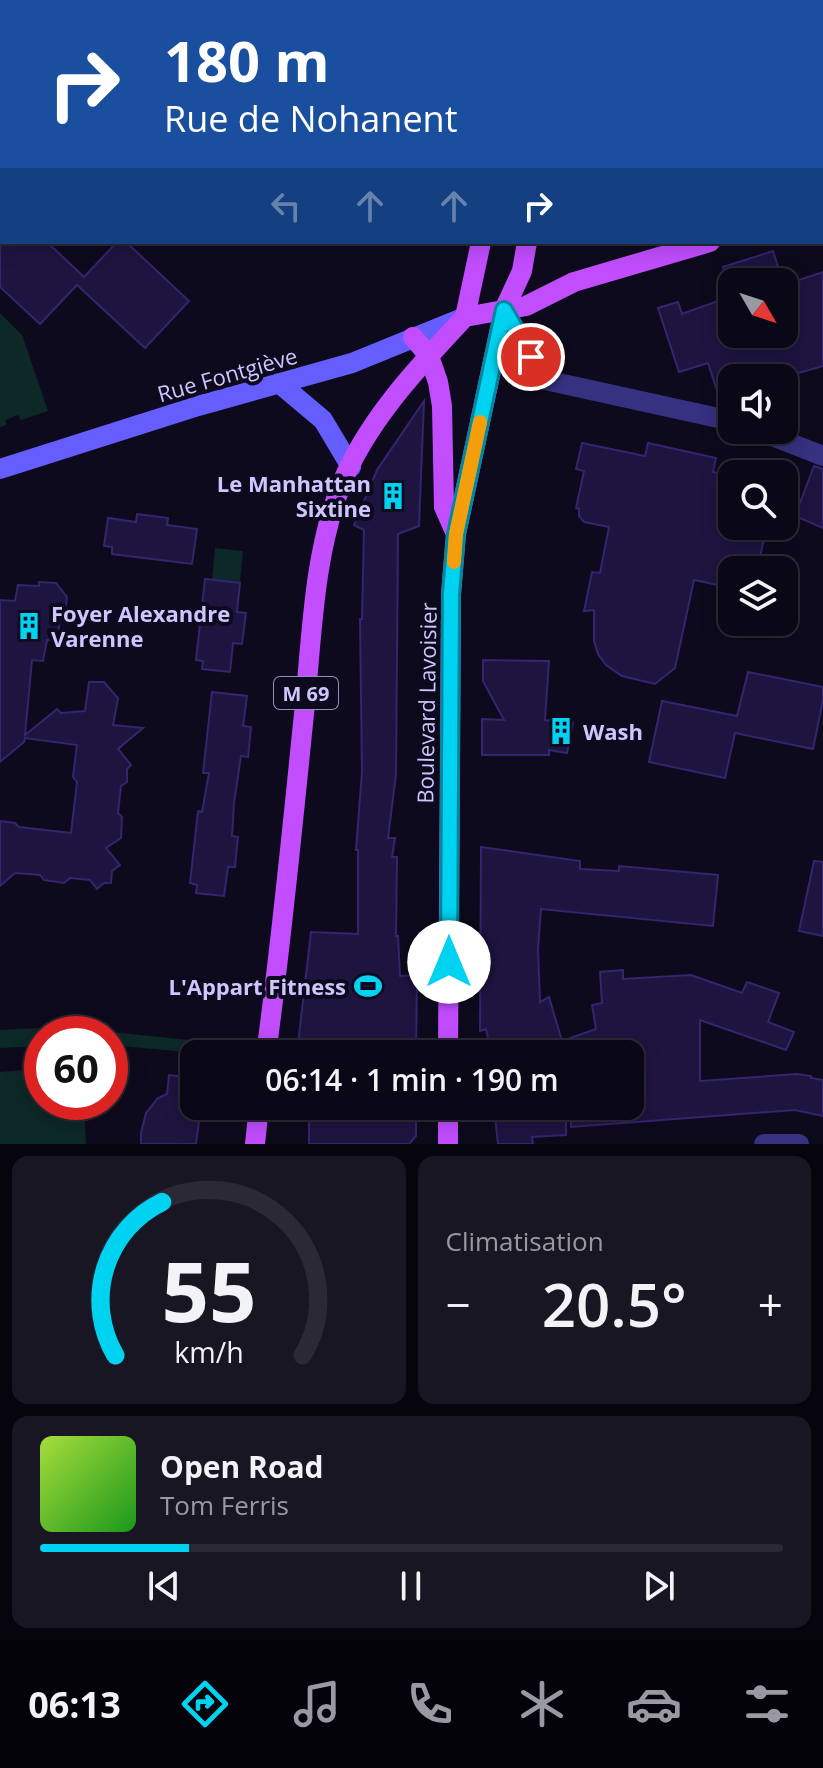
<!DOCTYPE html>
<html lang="fr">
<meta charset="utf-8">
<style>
:root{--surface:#0a0816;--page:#181623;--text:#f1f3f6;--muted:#999aa1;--line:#2a2935;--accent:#00d2f1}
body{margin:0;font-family:"Open Sans",sans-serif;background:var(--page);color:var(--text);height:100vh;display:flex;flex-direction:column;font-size:30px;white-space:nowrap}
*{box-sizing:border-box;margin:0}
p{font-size:26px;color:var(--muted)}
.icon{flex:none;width:44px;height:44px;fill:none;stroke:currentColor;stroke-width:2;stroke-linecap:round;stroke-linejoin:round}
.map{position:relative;height:1144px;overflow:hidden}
.drawer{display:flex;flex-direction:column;gap:12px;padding:12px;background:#06040c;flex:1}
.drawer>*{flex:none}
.top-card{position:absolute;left:0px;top:0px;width:824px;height:244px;box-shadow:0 4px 20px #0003,0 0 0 2px var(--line);background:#1a4fa0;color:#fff;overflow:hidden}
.needle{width:52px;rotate:129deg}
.buttons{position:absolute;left:718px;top:268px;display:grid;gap:16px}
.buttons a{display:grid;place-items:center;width:80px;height:80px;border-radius:16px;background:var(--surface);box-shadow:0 4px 20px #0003,0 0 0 2px var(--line);font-size:40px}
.speed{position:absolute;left:24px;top:1016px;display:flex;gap:16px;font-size:40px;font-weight:700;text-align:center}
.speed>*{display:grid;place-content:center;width:104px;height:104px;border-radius:50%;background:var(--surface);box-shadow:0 4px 20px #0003,0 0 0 2px var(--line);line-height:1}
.speed .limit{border:12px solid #d22;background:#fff;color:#111}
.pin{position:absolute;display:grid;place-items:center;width:68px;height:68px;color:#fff;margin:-34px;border:4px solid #fff;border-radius:50%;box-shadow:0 2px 8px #0007}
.me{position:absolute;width:88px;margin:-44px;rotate:0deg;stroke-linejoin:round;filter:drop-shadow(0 0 6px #0008)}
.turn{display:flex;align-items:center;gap:28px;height:168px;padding:0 32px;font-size:36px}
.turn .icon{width:104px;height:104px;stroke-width:2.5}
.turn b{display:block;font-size:56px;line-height:68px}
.lanes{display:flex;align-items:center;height:76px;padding:0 32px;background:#0003;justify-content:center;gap:40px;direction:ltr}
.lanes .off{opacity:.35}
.big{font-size:60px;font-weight:600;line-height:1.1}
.drawer .card{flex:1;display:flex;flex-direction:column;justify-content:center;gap:12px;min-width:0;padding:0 28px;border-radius:16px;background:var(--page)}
.drawer .dial{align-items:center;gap:0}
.dial svg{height:208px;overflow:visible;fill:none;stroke:var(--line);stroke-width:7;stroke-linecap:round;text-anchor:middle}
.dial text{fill:var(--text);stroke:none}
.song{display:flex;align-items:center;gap:24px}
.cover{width:96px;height:96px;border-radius:12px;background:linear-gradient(135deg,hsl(80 70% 55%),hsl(120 70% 35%))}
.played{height:8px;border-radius:4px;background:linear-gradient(90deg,var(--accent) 20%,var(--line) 20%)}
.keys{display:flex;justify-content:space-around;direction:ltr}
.heat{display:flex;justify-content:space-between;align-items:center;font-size:44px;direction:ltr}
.drawer .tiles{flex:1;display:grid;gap:12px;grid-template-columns:1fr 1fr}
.card:last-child{grid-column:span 2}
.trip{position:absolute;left:180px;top:1040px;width:464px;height:80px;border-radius:16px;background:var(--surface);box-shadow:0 4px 20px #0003,0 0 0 2px var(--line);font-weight:600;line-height:80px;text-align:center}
.dock{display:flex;height:128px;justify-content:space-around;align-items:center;background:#040309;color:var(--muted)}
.dock .icon{width:56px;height:56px}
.dock .selected{color:var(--accent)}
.dock b{font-size:36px;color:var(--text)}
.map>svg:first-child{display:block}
</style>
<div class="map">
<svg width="823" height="1144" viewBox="0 0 823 1144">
<rect width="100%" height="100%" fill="#0e0a1d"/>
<path fill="#0c2827" d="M0,313L22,335L48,411L21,420L18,415L5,420L7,425L0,427Z
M215,548L243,551L240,583L212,580Z
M62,1027L209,1042L207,1054L110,1045V1034H42V1046L0,1048V1030Z
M42,1068V1102H84L86,1144H0V1072Z"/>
<path fill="#1e1440" stroke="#35246e" stroke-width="2" d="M0,242H47L84,277L117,242H126L189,301L145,348L77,285L40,324L0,287Z
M773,251L783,282H728L723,267Z
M823,272V366L781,378H732V408L722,406L708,363L679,372L658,308L678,302L682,314L732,296V334H784V285Z
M424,401L419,526L398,534L396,774L388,838H395L392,857H397L396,936H398L400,976L417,975L416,1054H325L326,1042L298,1044L311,932L358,934V850H356L362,772L360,619H362L364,530L354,525L377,470Z
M582,443L645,456L648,443L716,458L713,472L732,476V526H767L757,570H732V588L694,580L675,668L655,684L622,676L606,665L598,654L594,641V610L584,611L592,572L600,573L609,527L584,522L579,516V509L576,508L584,471L576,469Z
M814,466L823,469V528L795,516Z
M137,514L168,518L167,525L197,529L192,564L112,554V547L104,546L108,518L136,522Z
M205,579L240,583L237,612L246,613L242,644L233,643L230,672L202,669L203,661L196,660Z
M39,582L56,583L67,597L65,612H60L58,641L47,640L43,661L32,660L25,735L57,709L61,713L85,711L89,682H104L118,698L113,725L143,728L118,749L131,765L127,769V782L121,786L118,813L122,817L121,838L106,848L120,865L112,871L111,883H104L97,889L90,880L70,878L64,883L44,880L40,875L15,873L0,886V821L15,823L19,827L71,833L77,782L73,777L77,745L25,738L24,742L0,762V600L15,601L18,585L39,586Z
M483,660L549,661L545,720L573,723L567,753L549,750V755H482V719L504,720L483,681Z
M748,672L823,687V700L813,749L735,733L725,778L649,762L662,701L737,716Z
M212,692L247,696L243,726L251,727L248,757L241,756L234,803L232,836L238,837L235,867H228L224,896L196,893L197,885L190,883L198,811L202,812L209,773H203Z
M481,847L580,861V869L619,871V866L718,875L713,926L541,909L538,949L540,1002L549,997L562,1041L596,1029L592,1005L602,1003L600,972L623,970V979L691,975L742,993L747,982L779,993L768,1022L794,1032L786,1050L700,1020V1081L797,1074L811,1076V1078L823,1080V1116L795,1110L571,1127L570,1106H630V1046L565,1050L566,1054H494L492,1041L489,1043L486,1029L480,1031Z
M814,861L823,862V936L799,931Z
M169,1075L194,1078V1106H201L196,1144H141V1133L146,1113L158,1098L167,1094Z
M377,1106H416V1136L409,1144H309V1113L375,1112Z
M516,1110L517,1119L566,1116V1135L532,1137L533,1144H498L495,1117Z"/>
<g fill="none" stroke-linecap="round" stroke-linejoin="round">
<path stroke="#363180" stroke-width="20" d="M504,310L545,380L732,421
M757,430L823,456
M764,1144H799"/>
<path stroke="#665dff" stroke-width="20" d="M279,383L323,420L351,467
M0,469L198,406L352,363L465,317"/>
<path stroke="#c24dff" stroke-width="20" d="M534,2V0
M574,2L575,0
M822,204H823
M465,317L526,306L574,282L710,242
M465,317L481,242
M413,337L429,356L438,382L442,406L444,507L456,534
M266,1054C282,938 293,821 305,704C312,633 314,555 340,488C365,423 418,367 465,317
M448,1054L451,594L456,534L504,310L522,271L527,242
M255,1144L259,1106
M448,1144V1106"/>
</g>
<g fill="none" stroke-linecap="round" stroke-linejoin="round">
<g stroke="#00889d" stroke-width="20">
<path id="route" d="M449,962L451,594L456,534L504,310L531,357"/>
</g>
<use href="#route" stroke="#00d2f1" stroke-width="14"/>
<path stroke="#f59e0b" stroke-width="14" d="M454,562L456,534L480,422"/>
</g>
<defs>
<g id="building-bare" transform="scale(2.16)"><path d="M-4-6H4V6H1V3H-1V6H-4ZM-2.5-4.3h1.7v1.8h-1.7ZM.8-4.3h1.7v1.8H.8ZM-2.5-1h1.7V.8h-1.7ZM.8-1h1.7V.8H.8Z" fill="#00d2f1" stroke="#0e0a1d" stroke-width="2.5" paint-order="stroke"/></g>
<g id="stadium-bare" transform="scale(2.16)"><path d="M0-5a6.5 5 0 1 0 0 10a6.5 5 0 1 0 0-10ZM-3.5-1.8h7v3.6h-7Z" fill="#00d2f1" stroke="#0e0a1d" stroke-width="2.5" paint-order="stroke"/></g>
</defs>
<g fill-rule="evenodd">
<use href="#building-bare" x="393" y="496"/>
<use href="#building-bare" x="29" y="626"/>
<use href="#building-bare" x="561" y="731"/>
<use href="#stadium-bare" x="368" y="986"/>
</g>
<g text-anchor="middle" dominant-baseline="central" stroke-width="8" stroke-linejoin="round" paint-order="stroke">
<rect fill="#0e0a1d" stroke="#948ebb" stroke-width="2" x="274" y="677" width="64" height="32" rx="6"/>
<g font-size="20" font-weight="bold" fill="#cec6ff">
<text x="306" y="693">M 69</text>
</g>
<g font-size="22" fill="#cec6ff" stroke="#0e0a1d">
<text transform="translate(227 374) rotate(-16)">Rue Fontgiève</text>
<text transform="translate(426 703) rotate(-89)">Boulevard Lavoisier</text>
</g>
<g font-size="22" font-weight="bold" fill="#cec6ff" stroke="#0e0a1d" text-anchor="end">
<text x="371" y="483">Le Manhattan<tspan x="371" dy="25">Sixtine</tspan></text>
<text x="51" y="613" text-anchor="start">Foyer Alexandre<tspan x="51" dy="25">Varenne</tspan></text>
<text x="583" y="731" text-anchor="start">Wash</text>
<text x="346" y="986">L'Appart Fitness</text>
</g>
</g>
</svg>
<div class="buttons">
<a><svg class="needle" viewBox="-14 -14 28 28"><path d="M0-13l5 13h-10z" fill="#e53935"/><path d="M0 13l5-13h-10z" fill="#999aa1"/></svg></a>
<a><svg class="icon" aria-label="sound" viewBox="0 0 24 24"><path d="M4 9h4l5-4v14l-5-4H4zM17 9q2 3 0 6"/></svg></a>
<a><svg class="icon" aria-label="search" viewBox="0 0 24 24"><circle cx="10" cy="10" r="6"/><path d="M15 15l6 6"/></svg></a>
<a><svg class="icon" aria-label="layers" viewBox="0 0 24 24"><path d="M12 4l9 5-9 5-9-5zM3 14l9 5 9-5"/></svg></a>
</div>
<div class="speed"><div class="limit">60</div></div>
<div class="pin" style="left:531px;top:357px;background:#d93025"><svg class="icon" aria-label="arrive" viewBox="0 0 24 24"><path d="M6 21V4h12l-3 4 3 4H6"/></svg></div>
<svg class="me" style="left:449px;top:962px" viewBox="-20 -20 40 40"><circle r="19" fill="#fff"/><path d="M0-13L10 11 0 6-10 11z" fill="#00d2f1"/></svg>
<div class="trip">06:14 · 1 min · 190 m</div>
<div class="top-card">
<div class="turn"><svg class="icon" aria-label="right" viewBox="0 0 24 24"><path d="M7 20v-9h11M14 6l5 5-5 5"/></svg><div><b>180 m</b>Rue de Nohanent</div></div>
<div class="lanes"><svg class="icon off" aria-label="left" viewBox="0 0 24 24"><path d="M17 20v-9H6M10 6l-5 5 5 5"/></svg><svg class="icon off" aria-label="ahead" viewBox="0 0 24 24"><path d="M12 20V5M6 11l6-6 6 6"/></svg><svg class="icon off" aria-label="ahead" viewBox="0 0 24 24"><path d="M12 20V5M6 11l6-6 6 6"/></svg><svg class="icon" aria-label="right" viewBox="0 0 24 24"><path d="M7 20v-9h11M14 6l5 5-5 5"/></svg></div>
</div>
</div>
<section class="drawer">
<div class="tiles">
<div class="card dial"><svg viewBox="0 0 100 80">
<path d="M14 69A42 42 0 1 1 86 69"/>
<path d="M14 69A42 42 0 0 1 32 10" stroke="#00d2f1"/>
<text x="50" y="56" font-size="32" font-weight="700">55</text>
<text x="50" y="72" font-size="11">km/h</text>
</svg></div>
<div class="card"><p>Climatisation</p>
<div class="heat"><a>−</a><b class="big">20.5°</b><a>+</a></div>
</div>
<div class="card">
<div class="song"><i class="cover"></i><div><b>Open Road</b><p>Tom Ferris</p></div></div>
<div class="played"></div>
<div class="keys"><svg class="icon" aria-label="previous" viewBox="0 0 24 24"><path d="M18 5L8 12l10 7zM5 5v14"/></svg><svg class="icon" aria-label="pause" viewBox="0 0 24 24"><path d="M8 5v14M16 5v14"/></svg><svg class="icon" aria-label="next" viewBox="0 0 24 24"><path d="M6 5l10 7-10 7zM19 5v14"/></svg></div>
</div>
</div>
</section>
<nav class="dock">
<b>06:13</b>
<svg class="icon selected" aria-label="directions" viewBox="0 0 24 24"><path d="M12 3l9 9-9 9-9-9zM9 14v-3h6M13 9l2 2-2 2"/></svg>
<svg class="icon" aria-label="music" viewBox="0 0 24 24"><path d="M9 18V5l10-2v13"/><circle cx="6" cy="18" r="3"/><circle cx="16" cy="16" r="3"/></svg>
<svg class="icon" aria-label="phone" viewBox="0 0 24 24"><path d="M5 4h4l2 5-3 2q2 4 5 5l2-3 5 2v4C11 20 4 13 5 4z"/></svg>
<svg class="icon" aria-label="climate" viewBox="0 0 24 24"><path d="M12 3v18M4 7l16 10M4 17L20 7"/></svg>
<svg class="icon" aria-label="car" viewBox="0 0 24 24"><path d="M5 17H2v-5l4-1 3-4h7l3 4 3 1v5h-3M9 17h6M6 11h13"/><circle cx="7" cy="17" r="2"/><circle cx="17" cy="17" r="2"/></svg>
<svg class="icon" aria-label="filters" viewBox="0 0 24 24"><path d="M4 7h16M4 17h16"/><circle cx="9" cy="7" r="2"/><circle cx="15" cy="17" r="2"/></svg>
</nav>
